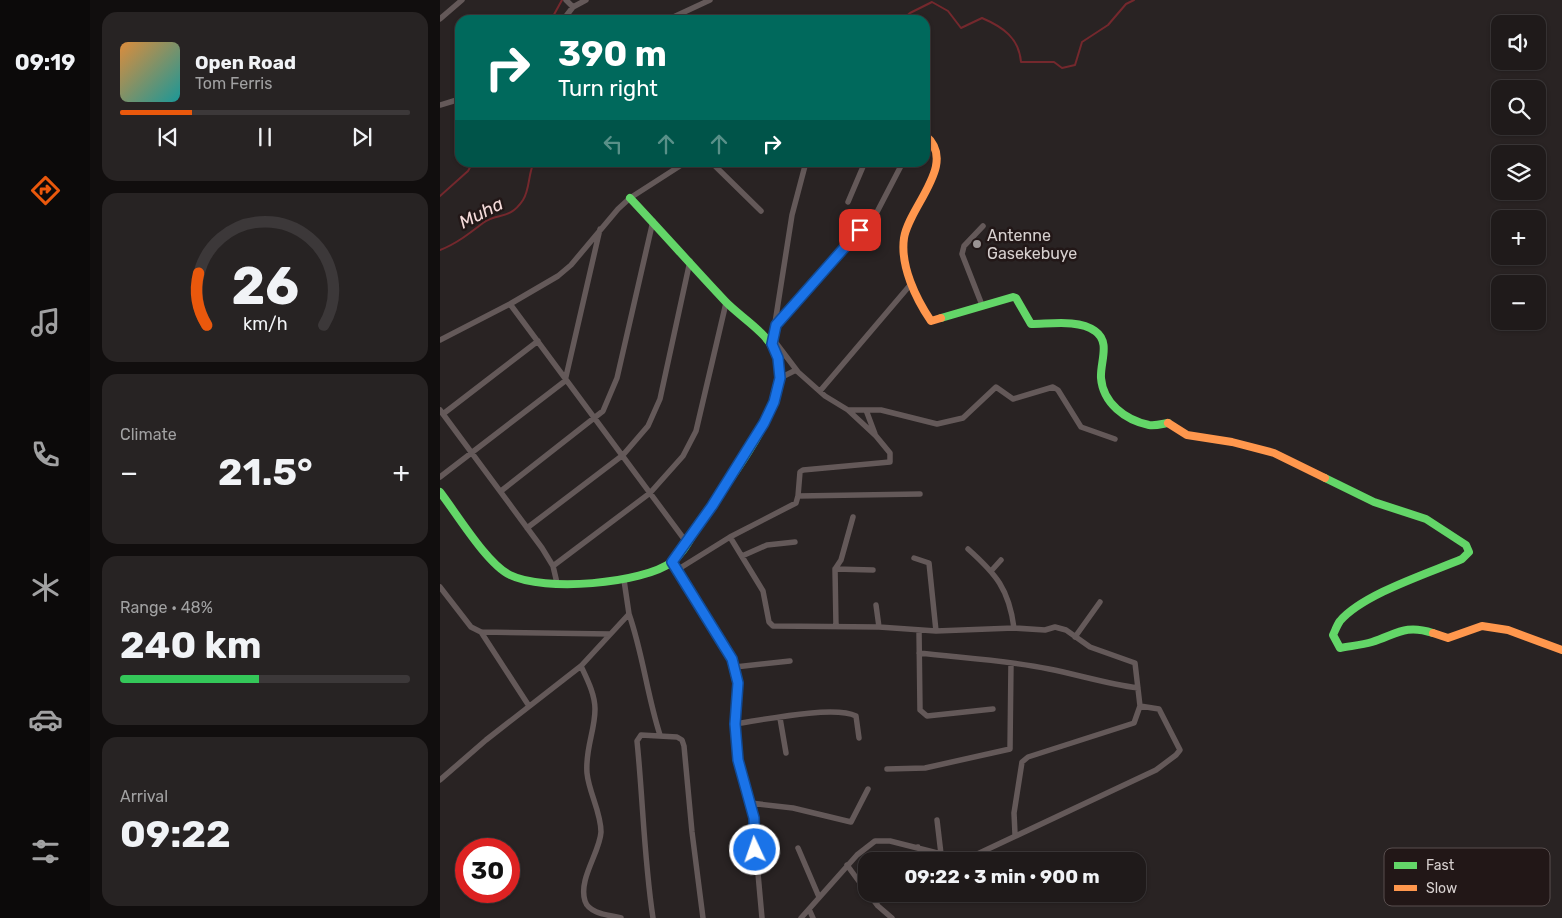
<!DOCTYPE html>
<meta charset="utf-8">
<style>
:root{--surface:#1f1a1a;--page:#272323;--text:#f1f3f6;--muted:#a1a1a2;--line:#3c3839;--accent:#ea580c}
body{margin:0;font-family:Rubik,sans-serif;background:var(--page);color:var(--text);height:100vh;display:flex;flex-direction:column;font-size:19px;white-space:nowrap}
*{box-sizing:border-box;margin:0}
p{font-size:16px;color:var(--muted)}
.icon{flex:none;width:28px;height:28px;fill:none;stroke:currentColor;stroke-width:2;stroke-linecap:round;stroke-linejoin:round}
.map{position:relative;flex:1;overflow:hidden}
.panel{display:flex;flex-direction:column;gap:12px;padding:12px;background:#110e0e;width:350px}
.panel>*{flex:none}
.guide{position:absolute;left:15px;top:15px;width:475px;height:152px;border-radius:15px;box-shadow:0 1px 4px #0004,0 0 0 1px var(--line);background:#00695c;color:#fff;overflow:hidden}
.fabs{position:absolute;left:1051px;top:15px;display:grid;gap:10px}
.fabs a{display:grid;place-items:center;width:55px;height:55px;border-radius:10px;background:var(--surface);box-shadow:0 1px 4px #0004,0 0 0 1px var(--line);font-size:25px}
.speed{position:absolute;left:15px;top:838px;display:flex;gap:10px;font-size:25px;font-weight:700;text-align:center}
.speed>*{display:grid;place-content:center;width:65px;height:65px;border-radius:50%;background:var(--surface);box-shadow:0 1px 4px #0004,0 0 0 1px var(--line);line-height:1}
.speed .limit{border:8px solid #d22;background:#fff;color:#111}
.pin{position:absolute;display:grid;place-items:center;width:42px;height:42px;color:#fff;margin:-21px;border-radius:10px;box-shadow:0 2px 8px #0006}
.me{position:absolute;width:55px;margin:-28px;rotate:357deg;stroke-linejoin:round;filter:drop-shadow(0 0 4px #0008)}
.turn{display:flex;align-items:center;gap:18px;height:105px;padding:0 20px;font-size:22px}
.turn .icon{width:65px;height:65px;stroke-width:2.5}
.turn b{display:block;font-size:35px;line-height:42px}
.lanes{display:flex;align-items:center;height:48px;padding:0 20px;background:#0003;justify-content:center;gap:25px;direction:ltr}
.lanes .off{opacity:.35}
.big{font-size:38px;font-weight:700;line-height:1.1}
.panel .tile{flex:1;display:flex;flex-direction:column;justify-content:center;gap:8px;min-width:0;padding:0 18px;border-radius:15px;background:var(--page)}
.panel .dial{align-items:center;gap:0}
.dial svg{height:130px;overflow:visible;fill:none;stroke:var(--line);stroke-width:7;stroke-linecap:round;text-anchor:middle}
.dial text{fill:var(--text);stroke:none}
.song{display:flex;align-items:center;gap:15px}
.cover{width:60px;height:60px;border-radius:8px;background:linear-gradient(135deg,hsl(30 70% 55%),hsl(180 70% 35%))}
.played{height:5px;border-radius:2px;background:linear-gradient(90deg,var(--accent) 25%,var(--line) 25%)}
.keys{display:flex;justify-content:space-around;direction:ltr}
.heat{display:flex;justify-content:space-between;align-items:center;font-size:28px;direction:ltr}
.charge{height:8px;border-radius:4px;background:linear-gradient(90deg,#34c759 48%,var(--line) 0)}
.trip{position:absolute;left:418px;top:852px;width:288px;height:50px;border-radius:15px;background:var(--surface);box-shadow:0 1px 4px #0004,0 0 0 1px var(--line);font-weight:700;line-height:50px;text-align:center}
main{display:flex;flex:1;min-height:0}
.tab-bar{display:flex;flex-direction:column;width:90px;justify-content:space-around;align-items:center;background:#0c0a0a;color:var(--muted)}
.tab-bar .icon{width:35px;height:35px}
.tab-bar .on{color:var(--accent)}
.tab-bar b{font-size:22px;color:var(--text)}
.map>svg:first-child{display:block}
</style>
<main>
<nav class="tab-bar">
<b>09:19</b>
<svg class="icon on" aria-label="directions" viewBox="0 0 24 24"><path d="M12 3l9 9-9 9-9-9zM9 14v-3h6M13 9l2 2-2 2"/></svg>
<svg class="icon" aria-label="music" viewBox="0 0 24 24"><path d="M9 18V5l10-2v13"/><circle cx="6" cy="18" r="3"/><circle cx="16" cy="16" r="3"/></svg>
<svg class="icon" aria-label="phone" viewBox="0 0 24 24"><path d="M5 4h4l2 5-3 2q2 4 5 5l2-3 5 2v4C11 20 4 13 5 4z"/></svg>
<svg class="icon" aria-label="climate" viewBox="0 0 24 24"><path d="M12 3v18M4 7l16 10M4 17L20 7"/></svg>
<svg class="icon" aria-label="car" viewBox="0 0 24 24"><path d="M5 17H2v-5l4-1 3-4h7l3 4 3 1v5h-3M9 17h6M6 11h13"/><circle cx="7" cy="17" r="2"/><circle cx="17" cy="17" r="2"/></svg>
<svg class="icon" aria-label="filters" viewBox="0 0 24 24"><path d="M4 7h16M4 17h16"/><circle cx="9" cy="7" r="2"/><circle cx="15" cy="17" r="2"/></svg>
</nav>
<section class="panel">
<div class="tile">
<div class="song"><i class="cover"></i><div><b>Open Road</b><p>Tom Ferris</p></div></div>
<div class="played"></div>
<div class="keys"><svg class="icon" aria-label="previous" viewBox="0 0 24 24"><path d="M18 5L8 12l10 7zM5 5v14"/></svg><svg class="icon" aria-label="pause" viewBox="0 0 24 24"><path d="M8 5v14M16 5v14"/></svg><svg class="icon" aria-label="next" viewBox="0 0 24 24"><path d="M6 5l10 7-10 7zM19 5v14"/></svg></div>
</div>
<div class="tile dial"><svg viewBox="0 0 100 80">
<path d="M14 69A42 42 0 1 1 86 69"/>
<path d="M14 69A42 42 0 0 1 9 37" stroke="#ea580c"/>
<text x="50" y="56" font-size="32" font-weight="700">26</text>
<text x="50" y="72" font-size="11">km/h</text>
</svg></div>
<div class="tile"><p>Climate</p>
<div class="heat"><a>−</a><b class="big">21.5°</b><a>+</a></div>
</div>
<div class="tile"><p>Range · 48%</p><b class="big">240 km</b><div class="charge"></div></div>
<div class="tile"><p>Arrival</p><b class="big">09:22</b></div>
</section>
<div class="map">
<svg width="1122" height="918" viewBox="0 0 1122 918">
<rect width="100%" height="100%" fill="#292323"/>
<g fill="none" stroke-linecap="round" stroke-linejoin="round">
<path stroke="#74282d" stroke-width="2" d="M111,20L122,0
M300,20H307
M462,20L470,13L492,2L508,11L521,28L542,18C563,27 579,38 581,62H614L622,68L635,65L642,42L668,25L686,4L694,0
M0,196L28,171L33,162
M0,250C16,244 30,233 43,223C58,212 69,221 83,200C90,189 88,174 94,162"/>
<path stroke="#645959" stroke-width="5.5" d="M126,0L133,7
M0,19L22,0
M123,20L133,7L146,0
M227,20L270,0
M0,105L20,99
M271,162L321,211
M408,202L425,162
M70,304L247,543
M542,305L522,254L524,246L543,226
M336,325L437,212L463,162
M333,339L358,372L385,396L408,410H441L497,424L523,418L556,387L573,399L613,387L618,390L641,427L675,439
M0,340L70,304L118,276L131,265L178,209L190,198L246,162
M332,342L352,215L366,162
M340,378L356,370
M380,391L471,284
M0,410L102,548L113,566L117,583
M426,410L435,434
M3,414L98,341
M0,477L125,381L160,229
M61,491L163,411L177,378L213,221
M358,496L480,494
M87,528L183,455L208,426L220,399L250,261
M290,537L323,591L329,622L333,626L439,627L496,631L574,628L605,630L615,627L626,630L650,647L695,663L700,706L694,723L588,757L582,762L574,813L575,834
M528,549C556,574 569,589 574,628
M302,556L327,545L355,542
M474,558L489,563L496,631
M232,562L292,659L297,683L295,724L298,760L313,818L322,918
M113,566L210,493L243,456L256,431L286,303
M395,569L433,570
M237,570L290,537L356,503L358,496L360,472L363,470L450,462V453L436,436L408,410
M552,570L561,560
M0,587L31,627L41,632L170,634
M436,605L439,627
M189,614C203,654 207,695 220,735
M396,626L395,569L401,560L413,517
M479,630L480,710L487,716L553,709
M41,632L89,706
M635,637L660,602
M479,653C522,658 566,660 609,669C639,675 668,684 698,688
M141,666C147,679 155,694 155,709C155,731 145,749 147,773C149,793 161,812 161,832C160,852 138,879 145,901C149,914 170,915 181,918
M295,667L350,661
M340,718L346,753
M295,724C322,720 394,705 416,716L419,738
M447,769L485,768L570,749L571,663
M0,780L46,740L141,666L189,614L184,580
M310,803L353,808L411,822L428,789
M497,820L501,854
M478,847L481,861
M358,848L379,897
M407,865L426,891
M429,894L438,906L452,918
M369,909L373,918
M213,918C204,859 203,800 197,741L201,735L237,737L242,740L244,746L252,832L263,918
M361,918L417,855L435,841H450L517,858L531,857L716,770L736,755L740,750L719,709L700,706"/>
<path stroke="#63d668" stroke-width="8" d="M501,318L573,297L576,298L591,324C610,324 639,319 655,331C671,342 660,362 661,378C663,403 685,420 709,425C715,426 722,424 728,423
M885,478L934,502L986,519L1026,545L1029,552L1022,559C989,573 923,594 900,621C897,625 895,631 893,635L900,648C910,646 922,645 932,642C957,634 965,624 993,633
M0,492C17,514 47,564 70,575C104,592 202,584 232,562C244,553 251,537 259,525C285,486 316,447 334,403C339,390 342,372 338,359C330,333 302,319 285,301C253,267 222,232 190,198"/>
<path stroke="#ff974d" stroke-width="8" d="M485,135C519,163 469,206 464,238C460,266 476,299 491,321L501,318
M728,423L747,435L792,442L834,453L885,478
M993,633L1008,638L1042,626L1068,630L1122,650"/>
</g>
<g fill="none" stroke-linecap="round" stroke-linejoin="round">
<g stroke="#114b97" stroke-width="12">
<path id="route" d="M315,850L314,818L298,760L295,724L298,683L292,659L232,562L272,506L324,423L334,402L340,378L338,358L332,344L336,325L420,230"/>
</g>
<use href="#route" stroke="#1a73e8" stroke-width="9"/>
</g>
<circle fill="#9a9393" stroke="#221717" stroke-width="2" cx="537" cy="244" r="5"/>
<g text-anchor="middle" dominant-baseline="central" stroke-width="5" stroke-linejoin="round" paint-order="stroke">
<g font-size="16" fill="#d7d0cf" stroke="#221717" text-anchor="start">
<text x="547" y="235">Antenne<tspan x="547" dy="18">Gasekebuye</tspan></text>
</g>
<g font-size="18" font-style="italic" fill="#f5dbda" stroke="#221717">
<text transform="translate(41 213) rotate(-27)">Muha</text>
</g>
</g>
<rect x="944" y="848" width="166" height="58" rx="8" fill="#221717" stroke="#584e4e" stroke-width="1"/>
<rect x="954" y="862" width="23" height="7" fill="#63d668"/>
<rect x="954" y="885" width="23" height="6" fill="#ff974d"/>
<g font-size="14" fill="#d7d0cf">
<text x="986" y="870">Fast</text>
<text x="986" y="893">Slow</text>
</g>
</svg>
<div class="fabs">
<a><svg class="icon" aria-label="sound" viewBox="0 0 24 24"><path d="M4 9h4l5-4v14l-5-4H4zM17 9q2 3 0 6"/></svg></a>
<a><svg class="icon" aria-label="search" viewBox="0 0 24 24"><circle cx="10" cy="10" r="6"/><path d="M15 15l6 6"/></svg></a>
<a><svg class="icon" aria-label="layers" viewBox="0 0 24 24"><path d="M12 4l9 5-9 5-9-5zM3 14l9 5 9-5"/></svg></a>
<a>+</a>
<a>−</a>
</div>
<div class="speed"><div class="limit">30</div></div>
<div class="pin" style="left:420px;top:230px;background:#d93025"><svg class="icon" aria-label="arrive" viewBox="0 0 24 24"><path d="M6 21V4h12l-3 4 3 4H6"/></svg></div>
<svg class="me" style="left:315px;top:850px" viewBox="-20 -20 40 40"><circle r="17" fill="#1a73e8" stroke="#fff" stroke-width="3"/><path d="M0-11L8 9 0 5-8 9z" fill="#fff"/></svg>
<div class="trip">09:22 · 3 min · 900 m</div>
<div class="guide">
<div class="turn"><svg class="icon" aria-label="right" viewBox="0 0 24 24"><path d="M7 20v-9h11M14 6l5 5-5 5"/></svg><div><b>390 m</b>Turn right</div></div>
<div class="lanes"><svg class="icon off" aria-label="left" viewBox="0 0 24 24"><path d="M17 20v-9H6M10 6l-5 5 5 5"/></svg><svg class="icon off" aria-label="ahead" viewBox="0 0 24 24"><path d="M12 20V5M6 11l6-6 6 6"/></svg><svg class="icon off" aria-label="ahead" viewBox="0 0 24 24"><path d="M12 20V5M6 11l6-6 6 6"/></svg><svg class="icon" aria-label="right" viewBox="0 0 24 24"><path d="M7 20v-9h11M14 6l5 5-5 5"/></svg></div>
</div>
</div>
</main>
